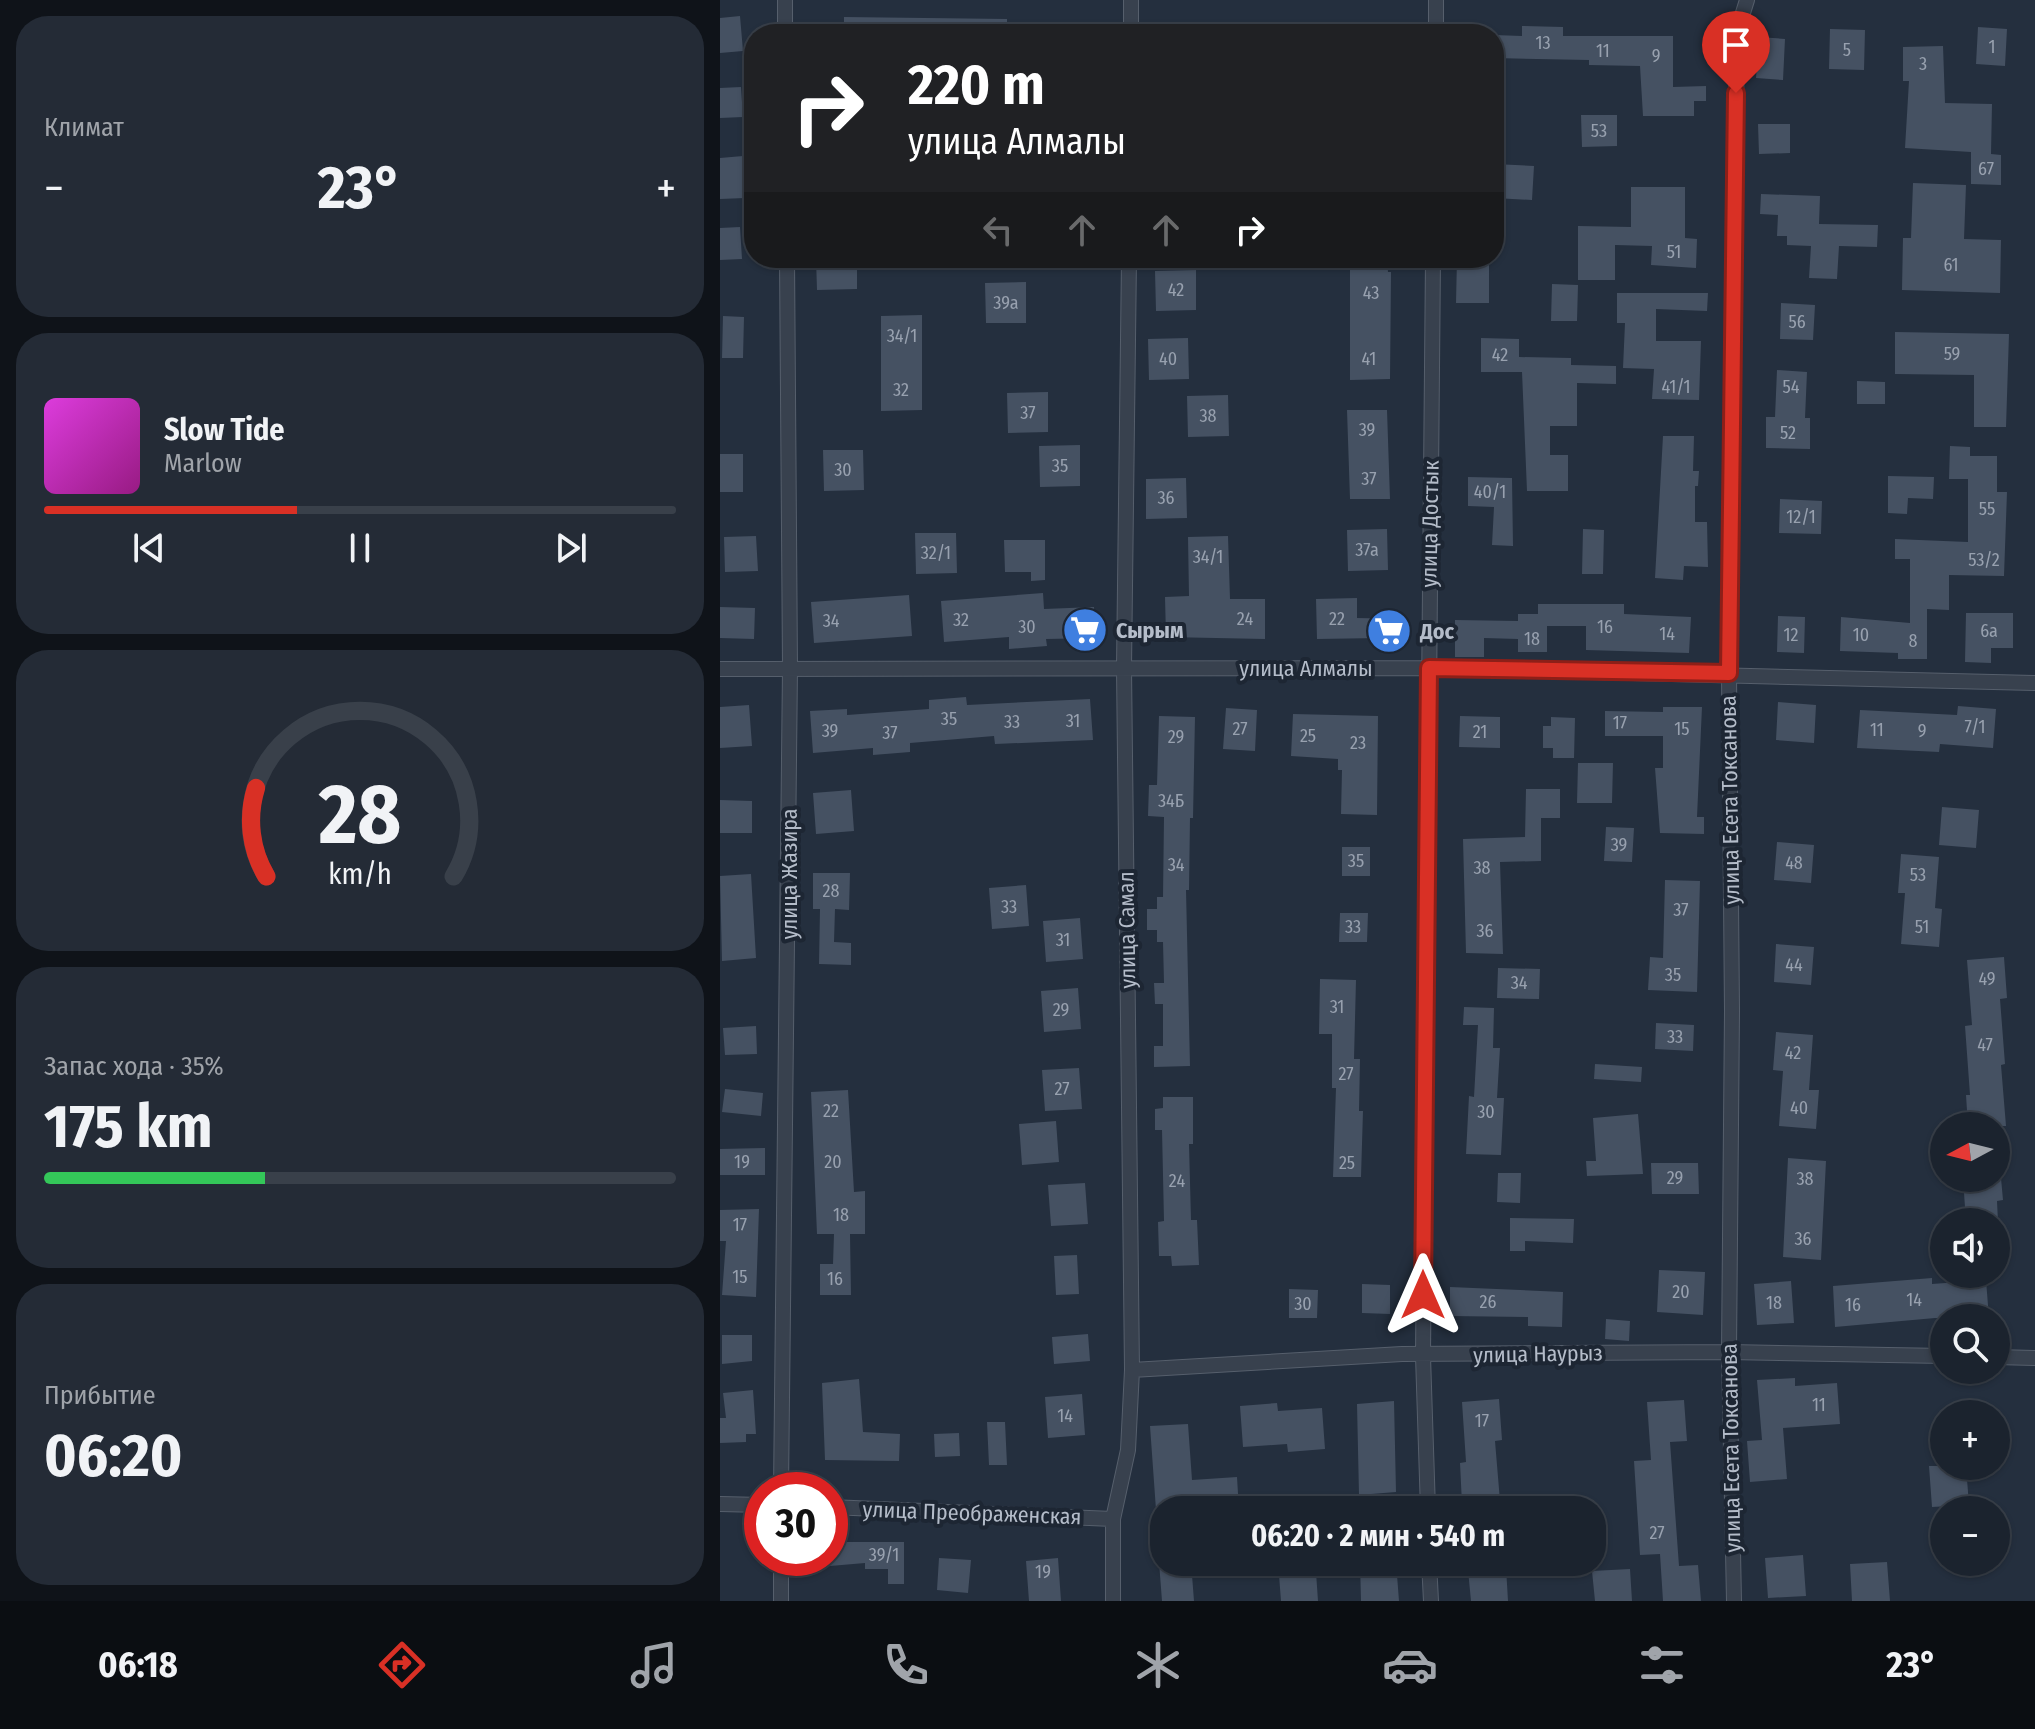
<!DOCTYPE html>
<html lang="ru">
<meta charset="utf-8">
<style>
:root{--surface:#1b232e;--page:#242b36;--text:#f1f3f6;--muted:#a0a4aa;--line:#39404a;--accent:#d93025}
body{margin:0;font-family:"Fira Sans Condensed",sans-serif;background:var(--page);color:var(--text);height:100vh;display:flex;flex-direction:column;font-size:30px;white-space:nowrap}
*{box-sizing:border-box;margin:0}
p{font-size:26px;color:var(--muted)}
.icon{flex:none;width:44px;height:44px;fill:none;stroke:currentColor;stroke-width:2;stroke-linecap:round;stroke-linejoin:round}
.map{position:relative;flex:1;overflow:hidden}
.sheet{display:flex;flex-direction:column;gap:16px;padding:16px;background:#0f1319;width:720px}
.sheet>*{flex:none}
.top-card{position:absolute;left:24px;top:24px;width:760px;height:244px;border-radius:32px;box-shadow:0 2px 6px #0004,0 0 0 2px var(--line);background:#202124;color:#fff;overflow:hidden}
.needle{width:52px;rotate:263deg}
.tools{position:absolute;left:1210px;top:1112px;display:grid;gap:16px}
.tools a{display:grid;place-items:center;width:80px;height:80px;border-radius:50%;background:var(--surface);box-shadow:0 2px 6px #0004,0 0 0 2px var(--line);font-size:40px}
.speed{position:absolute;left:24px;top:1472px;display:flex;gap:16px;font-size:40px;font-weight:700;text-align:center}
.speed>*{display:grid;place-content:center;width:104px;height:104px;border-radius:50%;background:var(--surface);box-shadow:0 2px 6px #0004,0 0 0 2px var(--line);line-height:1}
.speed .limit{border:12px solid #d22;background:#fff;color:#111}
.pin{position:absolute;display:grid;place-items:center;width:68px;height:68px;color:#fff;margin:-82px -34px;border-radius:50% 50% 50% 0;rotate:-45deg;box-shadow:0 0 8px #0007}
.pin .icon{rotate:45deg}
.me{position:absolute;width:88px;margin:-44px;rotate:0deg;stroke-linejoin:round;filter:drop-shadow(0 0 6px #0008)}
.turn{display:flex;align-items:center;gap:28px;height:168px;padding:0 32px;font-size:36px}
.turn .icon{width:104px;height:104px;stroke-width:2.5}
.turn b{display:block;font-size:56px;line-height:68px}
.lanes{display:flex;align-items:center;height:76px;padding:0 32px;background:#0003;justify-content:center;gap:40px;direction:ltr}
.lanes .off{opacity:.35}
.big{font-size:60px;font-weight:700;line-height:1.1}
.sheet .tile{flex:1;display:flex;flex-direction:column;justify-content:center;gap:12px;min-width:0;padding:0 28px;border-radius:32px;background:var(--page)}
.sheet .dial{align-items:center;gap:0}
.dial svg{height:208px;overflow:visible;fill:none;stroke:var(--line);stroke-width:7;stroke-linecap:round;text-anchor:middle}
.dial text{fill:var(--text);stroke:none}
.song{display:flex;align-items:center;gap:24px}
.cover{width:96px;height:96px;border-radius:12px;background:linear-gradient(135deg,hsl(300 70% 55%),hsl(310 70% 35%))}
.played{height:8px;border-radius:4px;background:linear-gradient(90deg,var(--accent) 40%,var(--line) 40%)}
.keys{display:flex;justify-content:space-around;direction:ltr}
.heat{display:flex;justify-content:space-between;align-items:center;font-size:44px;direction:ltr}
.charge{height:12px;border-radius:6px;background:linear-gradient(90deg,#34c759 35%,var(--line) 0)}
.trip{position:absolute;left:430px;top:1496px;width:456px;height:80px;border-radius:32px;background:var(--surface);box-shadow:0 2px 6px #0004,0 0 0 2px var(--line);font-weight:700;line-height:80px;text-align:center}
.tabs{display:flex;height:128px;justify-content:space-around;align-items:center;background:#0b0e12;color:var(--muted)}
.tabs .icon{width:56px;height:56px}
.tabs .selected{color:var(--accent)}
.tabs b{font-size:36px;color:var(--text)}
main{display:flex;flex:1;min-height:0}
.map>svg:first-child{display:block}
</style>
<main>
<section class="sheet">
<div class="tile"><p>Климат</p>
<div class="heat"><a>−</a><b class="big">23°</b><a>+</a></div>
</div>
<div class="tile">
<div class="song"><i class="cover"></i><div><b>Slow Tide</b><p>Marlow</p></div></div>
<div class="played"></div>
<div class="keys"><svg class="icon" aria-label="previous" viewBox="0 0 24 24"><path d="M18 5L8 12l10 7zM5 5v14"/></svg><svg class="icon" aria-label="pause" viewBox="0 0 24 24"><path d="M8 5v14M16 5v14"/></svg><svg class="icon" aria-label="next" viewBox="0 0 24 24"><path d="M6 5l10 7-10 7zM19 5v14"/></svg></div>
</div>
<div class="tile dial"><svg viewBox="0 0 100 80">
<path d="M14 69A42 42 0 1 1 86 69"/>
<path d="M14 69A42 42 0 0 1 10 35" stroke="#d93025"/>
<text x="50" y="56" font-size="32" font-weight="700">28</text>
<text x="50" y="72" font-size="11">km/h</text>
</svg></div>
<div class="tile"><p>Запас хода · 35%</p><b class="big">175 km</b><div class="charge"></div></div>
<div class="tile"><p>Прибытие</p><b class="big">06:20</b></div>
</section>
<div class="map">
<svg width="1315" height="1601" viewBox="0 0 1315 1601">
<rect width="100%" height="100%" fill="#242f3e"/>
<path fill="#455162" d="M20,16L23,51L0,53V18Z
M124,17L287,19V34H124Z
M802,26L843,27V36H953V87L986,86V101H974V116H923L920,66L869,65V60L774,58V35L802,36Z
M1258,27L1287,29L1285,66L1256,64Z
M1110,29L1145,30L1144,70L1109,69Z
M1039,37L1065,39L1063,80L1036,78Z
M1223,46L1225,103L1272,104L1271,154L1281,155V185L1251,184V152L1185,148L1189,81H1183V47Z
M21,87L23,117L0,118V88Z
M861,115H897V146L862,147Z
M1038,124H1070V153L1039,154Z
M23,156L25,198L0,199V158Z
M774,164L814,166L812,200L774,198Z
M1193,183L1246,185L1244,239L1281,240L1280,293L1182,290L1183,238H1191Z
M911,187H965V238L977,239L976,268L931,265L932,246L895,245V280H858V226L911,227Z
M1041,194L1100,196L1099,224L1158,225L1157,247L1119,246L1117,279L1089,278L1091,246L1067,245V236H1057L1058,215L1040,214Z
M20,227L22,259L0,260V228Z
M96,258H137V289L97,290Z
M630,258H667L668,272H671L670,379L630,380Z
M737,258H769V303H736Z
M476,270V310L436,311L435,271Z
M306,282V323H266L265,283Z
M832,284L858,285L857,321H831Z
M897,293H988L987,311L936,309V341H981L979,400L932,399L934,369L903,368L905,323H897Z
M1061,303L1095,305L1093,340L1060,339Z
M202,315V410L161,411V316Z
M3,316L24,317L23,358H2Z
M1175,332L1289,334L1286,427H1254V375L1175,374Z
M468,338L469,379L429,380L428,339Z
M761,338L799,339V357L851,358V365L896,366V384L857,383V426H830V455H848V491H807L802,372H761Z
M1057,370L1087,372L1085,418H1090V449L1046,448V417H1055Z
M1137,381L1165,382V404H1137Z
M328,392V432L288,433L287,393Z
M508,395L509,436L468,437L467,396Z
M627,410H667L670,499H630Z
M943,436H974L973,471H979L978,486H975V522H987L988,567L964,566L963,580L935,578Z
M360,445V486L320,487L319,446Z
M1230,446L1250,447V456H1277V492H1287L1284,576L1229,575V610L1207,609V659H1178V653L1120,651L1121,617L1190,623V559H1175V539L1248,542V479H1229Z
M103,450H143L144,490L104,491Z
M0,454H23V492H0Z
M1168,476L1214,477L1213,499L1188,498L1187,514L1168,513Z
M748,477L792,478L793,546L772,545L774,507L748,506Z
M466,478L467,518L426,519V479Z
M1060,499L1102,501L1101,534L1059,533Z
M667,529L668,570L628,571L627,530Z
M863,529L884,530L883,574H862Z
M195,533H236L237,573L196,574Z
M36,536L38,571L5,572L4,537Z
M508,536L510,599H545V639L446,637L445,597L469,596L468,537Z
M284,540H325V580L311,581V572H285Z
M323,593L324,609L374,607L375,638L326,639L327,646L289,649V637L224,642L221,601Z
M189,595L192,636L94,643L91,602Z
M637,598V618L684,619V645H660V638L597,639L596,599Z
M818,604H904V614L971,617L969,653L866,650V626H827V652H798V639L764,638V657H735V620L798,621V614H818Z
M0,607L35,608L34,639L0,638Z
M1246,613H1293V648H1271V663L1245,662Z
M1058,616L1085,617L1084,653L1057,652Z
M246,697L247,705L370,699L373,740L275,744L274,736L190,743V752L153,755V748L93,753L90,711L127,709V715L209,709V700Z
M1058,702L1096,705L1094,743L1056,740Z
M29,705L32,746L0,748V707Z
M1238,706L1276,709L1273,748L1220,744L1219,752L1137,748L1140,710L1237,715Z
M943,707H982L977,817H984V834L940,833L935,768H943V736H885V711L943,712Z
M506,708L537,710L535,751L503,749Z
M573,714L658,716L657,815L621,814L622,770H618V759L571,756Z
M439,716L475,717L473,818H470L469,890H466L470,1066L434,1067V1046H443V1004H435L434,983H444L443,942H437V930H427V909H437V897H443L444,817L428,816L429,785H437Z
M740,716L780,717V748L739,747Z
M831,717L855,718L854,758H833V748H823V726H831Z
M858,763H893L892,803H857Z
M806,789H840V818H821V861L780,862L783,954L746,953L743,839L805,837Z
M131,790L134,831L96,834L93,793Z
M0,800L32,801V833H0Z
M1222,807L1259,810L1256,848L1219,845Z
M886,827L914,828L912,862L884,861Z
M1057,842L1094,845L1091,883L1054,880Z
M622,847H650V876H622Z
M1181,854L1219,857L1215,908L1222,909L1219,947L1181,944L1185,893H1178Z
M93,873H130L129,910L115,909L114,942L131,943V965L99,964L100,909H93Z
M31,874L36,958L2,961L0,876Z
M945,880L980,881L977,992L928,990L930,957L943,958Z
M306,885L309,926L272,929L269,888Z
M620,913H648L647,942H619Z
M360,918L363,959L326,962L323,921Z
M1056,944L1094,947L1091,985L1054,982Z
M1284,957L1287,998L1280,999L1285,1064L1281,1065L1286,1126H1248L1246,1095H1250L1245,1026L1252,1025L1247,960Z
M778,968L820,969L819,999L777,998Z
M600,979L636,980L634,1059H640L639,1111H643L641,1177H613L616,1088H612V1034H599Z
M358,988L361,1029L324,1032L321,991Z
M744,1007L774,1008L773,1048H780L777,1098H784L781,1155L746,1154L749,1096L754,1097L758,1025H743Z
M936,1023L974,1025L973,1051L935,1049Z
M36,1026L37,1054L5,1055L3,1028Z
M1056,1032L1093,1035L1089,1090H1099L1096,1129L1059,1126L1063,1071L1053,1070Z
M875,1064L922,1067L921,1082L874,1079Z
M359,1068L362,1109L325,1111L322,1070Z
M5,1089L43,1093L41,1116L2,1112Z
M128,1090L134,1192L145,1191V1234H130L131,1295H100V1264H113L114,1234H97L91,1092Z
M443,1097H473V1144H469L471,1220H477L479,1265L452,1266L451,1256H439L438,1222L444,1221L442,1130H435V1109L443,1108Z
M918,1114L923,1174L867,1176L866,1161H876L873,1118Z
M336,1121L339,1162L302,1165L299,1124Z
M45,1148V1175H0V1149Z
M1068,1158L1106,1161L1101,1260L1063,1257Z
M931,1163H978L979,1194H932Z
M778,1173H801L800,1203L777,1202Z
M1243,1178H1281L1283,1200L1277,1201L1278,1222H1246Z
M365,1183L368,1224L331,1226L328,1185Z
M39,1209L36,1297L2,1295L6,1241H0V1210Z
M790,1218L854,1219L853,1243L805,1241V1251H790Z
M357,1255L359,1294L336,1295L334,1256Z
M939,1270L985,1272L983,1315L937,1312Z
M1212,1278V1284L1266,1280L1269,1318H1215L1115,1327L1113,1286Z
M1071,1281L1074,1323L1037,1325L1034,1284Z
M642,1284L670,1285V1314L642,1313Z
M730,1287L843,1292L842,1327L808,1326V1317L730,1316Z
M569,1289L598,1290L597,1318H569Z
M886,1319L910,1321L909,1341L885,1339Z
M368,1334L370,1361L334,1364L332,1337Z
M2,1335H32V1361L2,1364Z
M1075,1378V1386L1117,1383L1120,1424L1063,1428L1067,1479L1030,1482L1027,1441L1042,1440L1037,1380Z
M139,1379L143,1432L180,1434L179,1461L105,1460L102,1383Z
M33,1390L36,1434H26V1442L0,1443V1418H6L3,1393Z
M362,1394L365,1435L328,1438L325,1397Z
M779,1399L782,1440L775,1441L780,1501L742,1504L740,1463L746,1462L742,1402Z
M964,1400L967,1441L950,1442L959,1566L978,1565L981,1601H943L940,1554L920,1555L914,1461L931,1460L927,1402Z
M674,1401L676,1492L639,1495L637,1404Z
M557,1403L558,1411L602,1408L605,1449L568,1452L567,1444L523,1447L520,1406Z
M267,1422H285L287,1465H269Z
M468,1424L472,1480L517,1477L519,1510H436L430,1426Z
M239,1433L240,1456L215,1457L214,1434Z
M1209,1466H1246L1249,1505L1212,1507Z
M110,1542H184V1584H168V1569H145V1563L110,1566Z
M1083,1555L1086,1596L1048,1598L1045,1558Z
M219,1558L251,1560L248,1593L217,1590Z
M338,1558L341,1601H309L306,1561Z
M439,1562H471L474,1601H442Z
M640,1562H676L679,1601H641Z
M1167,1562L1170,1601H1132L1130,1564Z
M786,1567L788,1601H751L748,1570Z
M910,1569L912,1601H875L872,1571Z
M596,1572L598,1601H561L559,1575Z"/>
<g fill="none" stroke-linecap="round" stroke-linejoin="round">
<g stroke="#565f6c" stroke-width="16">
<path id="street" d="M65,0V34
M411,34V0
M716,34V0
M0,669L709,668L1315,683
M1276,1357L1315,1358
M412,1370L682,1354L1009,1352L1224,1356
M61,1490L70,668L67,258
M0,1504L42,1505
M110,1507L393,1519
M708,1510L703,1356L713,258
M61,1558V1601
M709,1562L711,1601
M393,1601V1519L408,1450L412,1370L404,668L409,258
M1014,1601L1009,1352L1012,1011L1009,673L1017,32L1027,0"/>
</g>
<use href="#street" stroke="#38414e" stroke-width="14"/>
</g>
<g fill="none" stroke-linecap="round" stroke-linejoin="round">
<g stroke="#8d1f18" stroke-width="20">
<path id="route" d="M703,1295L709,668L1009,673L1016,93"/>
</g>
<use href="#route" stroke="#d93025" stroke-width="14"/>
</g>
<defs>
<g id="supermarket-disc" transform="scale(2.3)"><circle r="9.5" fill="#3f7fe0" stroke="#1d2633"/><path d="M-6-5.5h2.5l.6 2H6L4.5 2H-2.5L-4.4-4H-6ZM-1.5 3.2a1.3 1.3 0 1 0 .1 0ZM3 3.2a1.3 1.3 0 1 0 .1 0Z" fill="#fff"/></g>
</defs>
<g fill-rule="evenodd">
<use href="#supermarket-disc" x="365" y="630"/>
<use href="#supermarket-disc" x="669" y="631"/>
</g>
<g text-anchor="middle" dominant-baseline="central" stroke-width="8" stroke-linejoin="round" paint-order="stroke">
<g font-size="18" fill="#98a1af">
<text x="823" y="43">13</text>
<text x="1272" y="47">1</text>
<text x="1127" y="50">5</text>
<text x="883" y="51">11</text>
<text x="936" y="56">9</text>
<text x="1203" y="64">3</text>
<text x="879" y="131">53</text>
<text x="1266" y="169">67</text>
<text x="954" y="252">51</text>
<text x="1231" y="265">61</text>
<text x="456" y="290">42</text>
<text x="651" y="293">43</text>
<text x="286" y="303">39а</text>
<text x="1077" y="322">56</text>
<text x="182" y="336">34/1</text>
<text x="1232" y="354">59</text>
<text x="780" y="355">42</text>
<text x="448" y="359">40</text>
<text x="649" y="359">41</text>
<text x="956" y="387">41/1</text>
<text x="1071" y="387">54</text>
<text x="181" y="390">32</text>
<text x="308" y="413">37</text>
<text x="488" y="416">38</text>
<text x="647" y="430">39</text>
<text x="1068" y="433">52</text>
<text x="340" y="466">35</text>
<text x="123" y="470">30</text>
<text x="649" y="479">37</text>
<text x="770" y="492">40/1</text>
<text x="446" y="498">36</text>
<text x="1267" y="509">55</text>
<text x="1081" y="517">12/1</text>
<text x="647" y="550">37а</text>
<text x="216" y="553">32/1</text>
<text x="488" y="557">34/1</text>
<text x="1264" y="560">53/2</text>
<text x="525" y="619">24</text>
<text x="617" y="619">22</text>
<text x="241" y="620">32</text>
<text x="111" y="621">34</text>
<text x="307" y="627">30</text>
<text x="885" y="627">16</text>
<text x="1269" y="631">6а</text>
<text x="947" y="634">14</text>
<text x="1071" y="635">12</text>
<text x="1141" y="635">10</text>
<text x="812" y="639">18</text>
<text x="1193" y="641">8</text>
<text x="229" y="719">35</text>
<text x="353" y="721">31</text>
<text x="292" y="722">33</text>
<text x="900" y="723">17</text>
<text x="1255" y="727">7/1</text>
<text x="520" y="729">27</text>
<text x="962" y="729">15</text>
<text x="1157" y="730">11</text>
<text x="110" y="731">39</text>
<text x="1202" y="731">9</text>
<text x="760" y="732">21</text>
<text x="170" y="733">37</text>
<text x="588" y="736">25</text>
<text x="456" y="737">29</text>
<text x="638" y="743">23</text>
<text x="451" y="801">34Б</text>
<text x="899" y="845">39</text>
<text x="636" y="861">35</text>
<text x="1074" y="863">48</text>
<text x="456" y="865">34</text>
<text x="762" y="868">38</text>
<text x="1198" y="875">53</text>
<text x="111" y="891">28</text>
<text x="289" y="907">33</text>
<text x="961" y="910">37</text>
<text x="633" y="927">33</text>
<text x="1202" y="927">51</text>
<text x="765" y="931">36</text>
<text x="343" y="940">31</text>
<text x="1074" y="965">44</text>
<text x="953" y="975">35</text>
<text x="1267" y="979">49</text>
<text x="799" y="983">34</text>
<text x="617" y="1007">31</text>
<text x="341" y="1010">29</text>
<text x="955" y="1037">33</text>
<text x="1265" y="1045">47</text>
<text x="1073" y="1053">42</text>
<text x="626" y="1074">27</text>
<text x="342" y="1089">27</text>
<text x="1079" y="1108">40</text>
<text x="111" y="1111">22</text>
<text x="766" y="1112">30</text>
<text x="22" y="1162">19</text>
<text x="113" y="1162">20</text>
<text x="627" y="1163">25</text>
<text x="955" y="1178">29</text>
<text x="1085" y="1179">38</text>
<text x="457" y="1181">24</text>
<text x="121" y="1215">18</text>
<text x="20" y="1225">17</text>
<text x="1083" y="1239">36</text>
<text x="20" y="1277">15</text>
<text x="115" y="1279">16</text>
<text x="961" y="1292">20</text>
<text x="1194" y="1300">14</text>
<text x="768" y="1302">26</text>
<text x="1054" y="1303">18</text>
<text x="583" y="1304">30</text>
<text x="1133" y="1305">16</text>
<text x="1099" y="1405">11</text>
<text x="345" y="1416">14</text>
<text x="762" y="1421">17</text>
<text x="937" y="1533">27</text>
<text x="164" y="1555">39/1</text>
<text x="323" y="1572">19</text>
</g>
<g font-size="22" fill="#b4bcc9" stroke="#1d2633">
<text transform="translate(710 524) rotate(-89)">улица Достык</text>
<text x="586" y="668">улица Алмалы</text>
<text transform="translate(1010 800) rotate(-91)">улица Есета Токсанова</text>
<text transform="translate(69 874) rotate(-90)">улица Жазира</text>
<text transform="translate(407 930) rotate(-91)">улица Самал</text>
<text transform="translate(818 1354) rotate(-1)">улица Наурыз</text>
<text transform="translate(1011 1448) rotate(-91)">улица Есета Токсанова</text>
<text transform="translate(252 1513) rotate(2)">улица Преображенская</text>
</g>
<g font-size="22" font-weight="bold" fill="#b4bcc9" stroke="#1d2633" text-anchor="start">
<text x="396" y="630">Сырым</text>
<text x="700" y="631">Дос</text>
</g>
</g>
</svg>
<div class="tools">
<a><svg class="needle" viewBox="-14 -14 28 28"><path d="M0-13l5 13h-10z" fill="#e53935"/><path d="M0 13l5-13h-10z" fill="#a0a4aa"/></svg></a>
<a><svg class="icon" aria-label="sound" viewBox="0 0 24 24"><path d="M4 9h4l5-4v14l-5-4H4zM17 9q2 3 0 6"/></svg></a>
<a><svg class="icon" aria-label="search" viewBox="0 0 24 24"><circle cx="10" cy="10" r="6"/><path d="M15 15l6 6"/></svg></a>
<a>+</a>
<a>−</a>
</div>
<div class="speed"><div class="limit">30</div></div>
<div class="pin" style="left:1016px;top:93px;background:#d93025"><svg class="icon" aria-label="arrive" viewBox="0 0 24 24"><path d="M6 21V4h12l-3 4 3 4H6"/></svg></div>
<svg class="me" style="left:703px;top:1295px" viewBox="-20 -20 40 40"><path d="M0-17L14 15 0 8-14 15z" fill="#d93025" stroke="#fff" stroke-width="4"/></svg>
<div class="trip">06:20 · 2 мин · 540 m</div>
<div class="top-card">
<div class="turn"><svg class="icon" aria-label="right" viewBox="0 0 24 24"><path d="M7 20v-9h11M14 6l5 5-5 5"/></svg><div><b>220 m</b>улица Алмалы</div></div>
<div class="lanes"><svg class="icon off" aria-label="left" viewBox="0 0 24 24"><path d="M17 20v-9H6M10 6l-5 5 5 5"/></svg><svg class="icon off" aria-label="ahead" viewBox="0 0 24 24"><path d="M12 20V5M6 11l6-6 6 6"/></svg><svg class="icon off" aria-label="ahead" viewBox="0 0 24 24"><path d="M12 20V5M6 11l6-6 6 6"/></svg><svg class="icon" aria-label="right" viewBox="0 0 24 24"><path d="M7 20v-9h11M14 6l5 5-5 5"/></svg></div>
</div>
</div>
</main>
<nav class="tabs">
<b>06:18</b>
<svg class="icon selected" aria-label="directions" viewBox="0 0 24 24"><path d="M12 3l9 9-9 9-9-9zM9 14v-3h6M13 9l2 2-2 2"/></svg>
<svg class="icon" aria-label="music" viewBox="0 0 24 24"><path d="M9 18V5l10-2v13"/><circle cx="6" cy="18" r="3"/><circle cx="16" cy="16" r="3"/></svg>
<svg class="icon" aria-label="phone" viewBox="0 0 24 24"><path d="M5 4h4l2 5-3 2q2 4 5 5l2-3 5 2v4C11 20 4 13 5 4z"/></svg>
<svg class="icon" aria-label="climate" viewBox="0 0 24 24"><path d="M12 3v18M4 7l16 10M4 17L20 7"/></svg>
<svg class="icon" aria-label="car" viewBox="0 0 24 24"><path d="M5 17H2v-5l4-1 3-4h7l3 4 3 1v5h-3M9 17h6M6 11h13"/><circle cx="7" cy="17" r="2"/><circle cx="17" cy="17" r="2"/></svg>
<svg class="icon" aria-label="filters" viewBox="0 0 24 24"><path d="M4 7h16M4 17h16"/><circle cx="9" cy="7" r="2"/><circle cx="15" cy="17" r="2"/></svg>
<b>23°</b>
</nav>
